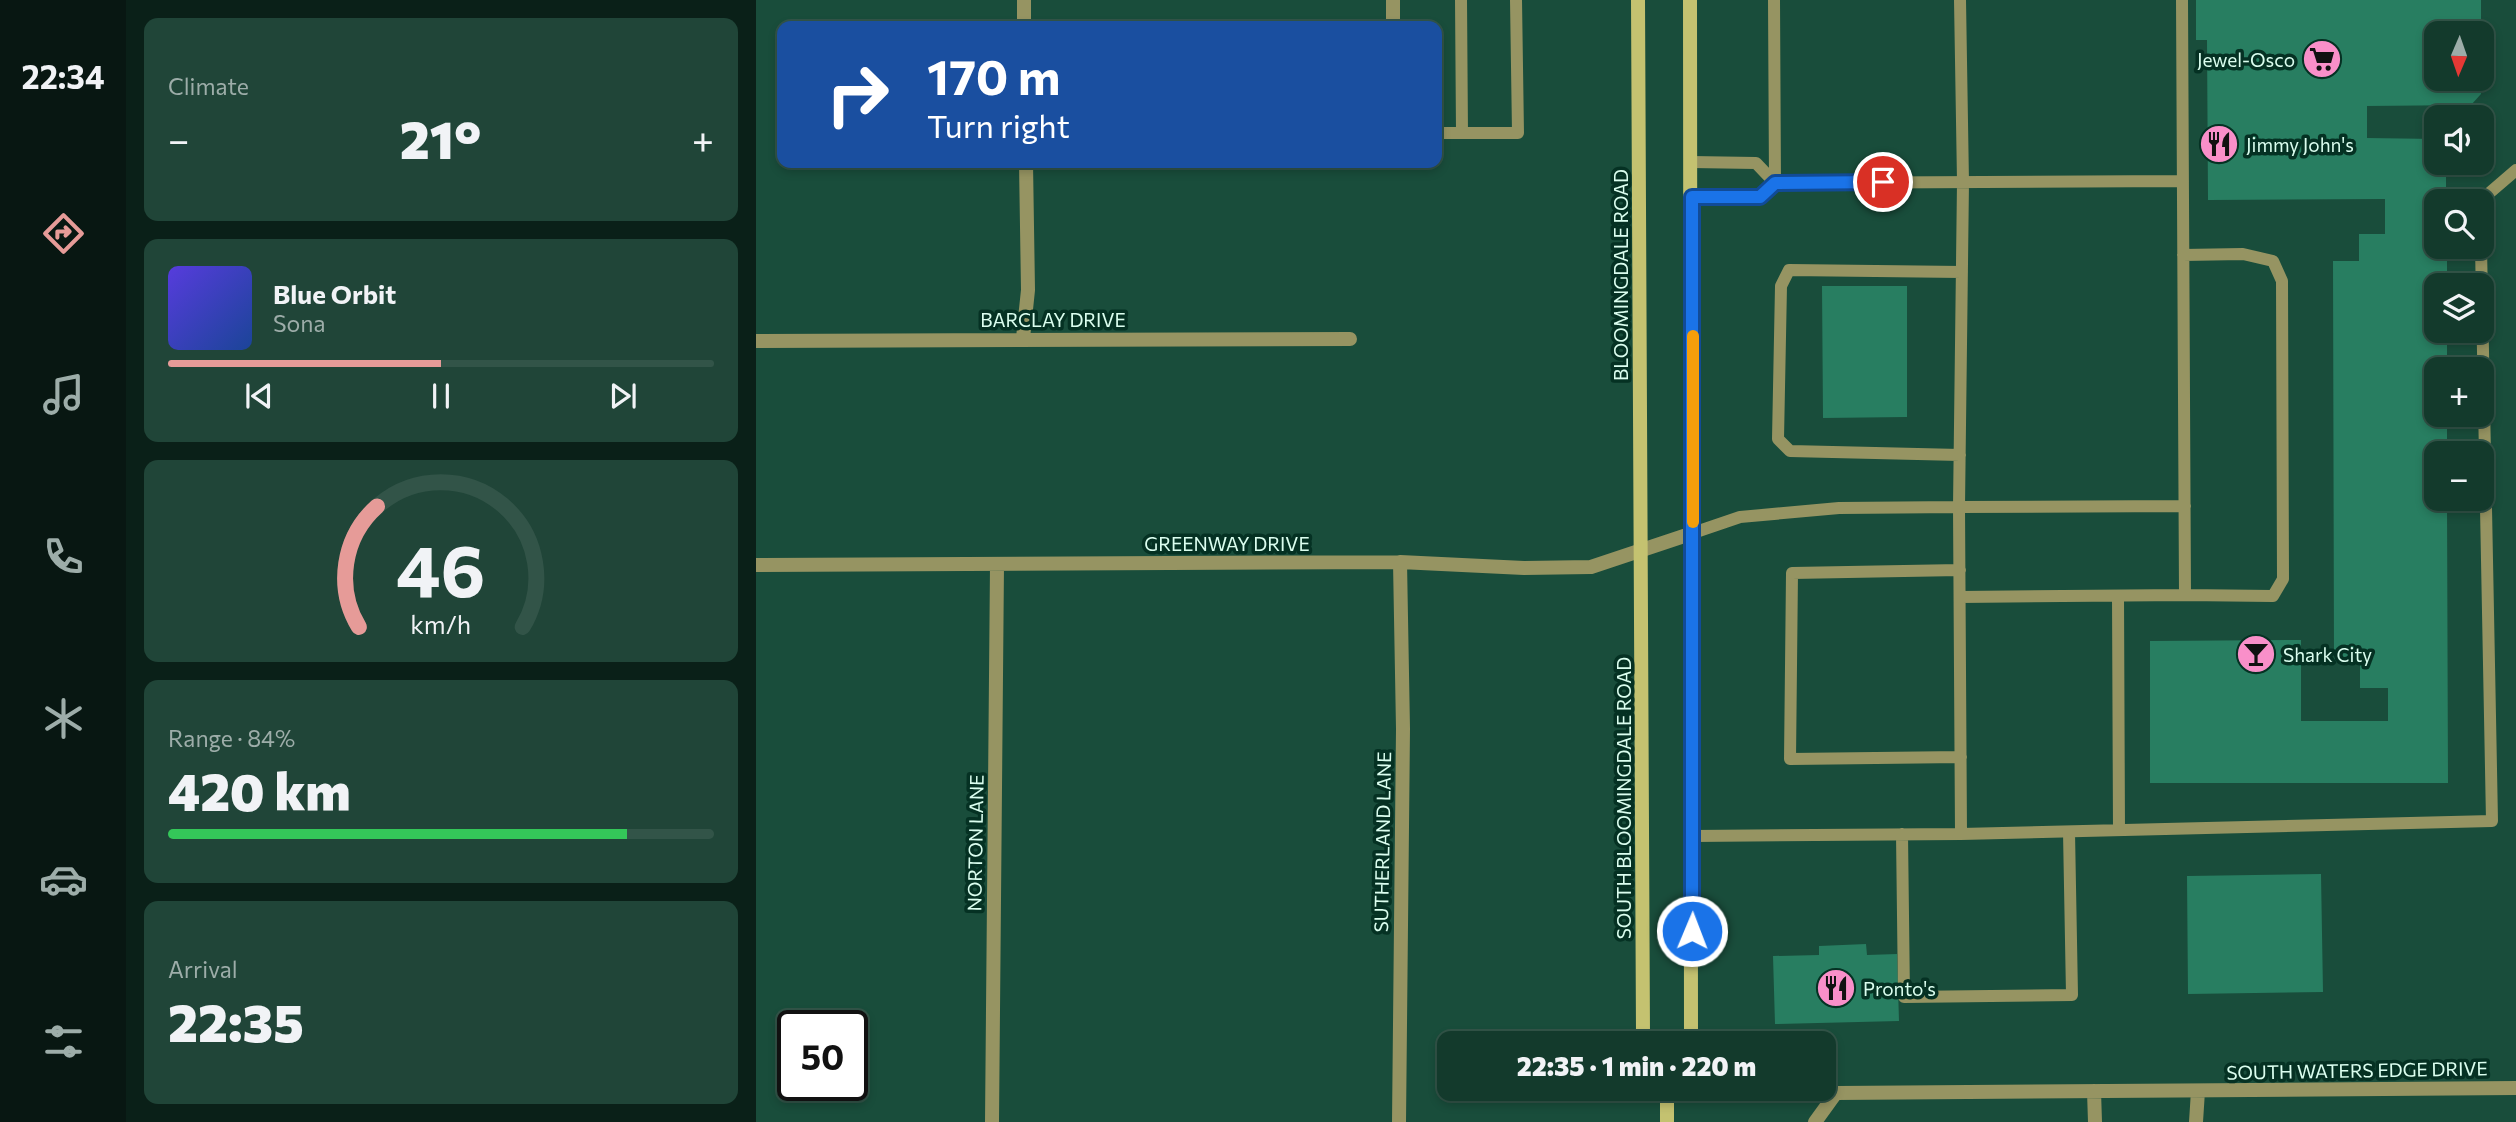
<!DOCTYPE html>
<meta charset="utf-8">
<style>
:root{--surface:#133a2c;--page:#204538;--text:#f1f3f6;--muted:#9dada9;--line:#325448;--accent:#e69b98}
body{margin:0;font-family:Commissioner,sans-serif;background:var(--page);color:var(--text);height:100vh;display:flex;flex-direction:column;font-size:26px;white-space:nowrap}
*{box-sizing:border-box;margin:0}
p{font-size:23px;color:var(--muted)}
.icon{flex:none;width:38px;height:38px;fill:none;stroke:currentColor;stroke-width:2;stroke-linecap:round;stroke-linejoin:round}
.map{position:relative;flex:1;overflow:hidden}
.side{display:flex;flex-direction:column;gap:18px;padding:18px;background:#0a2018;width:630px}
.side>*{flex:none}
.hud{position:absolute;left:21px;top:21px;width:665px;height:147px;border-radius:14px;box-shadow:0 4px 10px #0003,0 0 0 2px var(--line);background:#1a4fa0;color:#fff;overflow:hidden}
.needle{width:46px;rotate:182deg}
.buttons{position:absolute;left:1668px;top:21px;display:grid;gap:14px}
.buttons a{display:grid;place-items:center;width:70px;height:70px;border-radius:14px;background:var(--surface);box-shadow:0 4px 10px #0003,0 0 0 2px var(--line);font-size:35px}
.speed{position:absolute;left:21px;top:1010px;display:flex;gap:14px;font-size:35px;font-weight:700;text-align:center}
.speed>*{display:grid;place-content:center;width:91px;height:91px;border-radius:50%;background:var(--surface);box-shadow:0 4px 10px #0003,0 0 0 2px var(--line);line-height:1}
.speed .limit{border:4px solid #111;border-radius:10px;background:#fff;color:#111}
.pin{position:absolute;display:grid;place-items:center;width:60px;height:60px;color:#fff;margin:-30px;border:4px solid #fff;border-radius:50%;box-shadow:0 2px 7px #0007}
.me{position:absolute;width:77px;margin:-38px;rotate:1deg;stroke-linejoin:round;filter:drop-shadow(0 0 5px #0008)}
.turn{display:flex;align-items:center;gap:24px;height:147px;padding:0 35px;font-size:32px}
.turn .icon{width:91px;height:91px;stroke-width:2.5}
.turn b{display:block;font-size:49px;line-height:60px}
.big{font-size:52px;font-weight:800;line-height:1.1}
.side .card{flex:1;display:flex;flex-direction:column;justify-content:center;gap:10px;min-width:0;padding:0 24px;border-radius:14px;background:var(--page)}
.side .dial{align-items:center;gap:0}
.dial svg{height:182px;overflow:visible;fill:none;stroke:var(--line);stroke-width:7;stroke-linecap:round;text-anchor:middle}
.dial text{fill:var(--text);stroke:none}
.song{display:flex;align-items:center;gap:21px}
.cover{width:84px;height:84px;border-radius:10px;background:linear-gradient(135deg,hsl(250 70% 55%),hsl(220 70% 35%))}
.played{height:7px;border-radius:4px;background:linear-gradient(90deg,var(--accent) 50%,var(--line) 50%)}
.keys{display:flex;justify-content:space-around;direction:ltr}
.heat{display:flex;justify-content:space-between;align-items:center;font-size:38px;direction:ltr}
.charge{height:10px;border-radius:5px;background:linear-gradient(90deg,#34c759 84%,var(--line) 0)}
.trip{position:absolute;left:681px;top:1031px;width:399px;height:70px;border-radius:14px;background:var(--surface);box-shadow:0 4px 10px #0003,0 0 0 2px var(--line);font-weight:800;line-height:70px;text-align:center}
main{display:flex;flex:1;min-height:0}
.menu{display:flex;flex-direction:column;width:126px;justify-content:space-around;align-items:center;background:#081712;color:var(--muted)}
.menu .icon{width:49px;height:49px}
.menu .selected{color:var(--accent)}
.menu b{font-size:32px;color:var(--text)}
.map>svg:first-child{display:block}
</style>
<main>
<nav class="menu">
<b>22:34</b>
<svg class="icon selected" aria-label="directions" viewBox="0 0 24 24"><path d="M12 3l9 9-9 9-9-9zM9 14v-3h6M13 9l2 2-2 2"/></svg>
<svg class="icon" aria-label="music" viewBox="0 0 24 24"><path d="M9 18V5l10-2v13"/><circle cx="6" cy="18" r="3"/><circle cx="16" cy="16" r="3"/></svg>
<svg class="icon" aria-label="phone" viewBox="0 0 24 24"><path d="M5 4h4l2 5-3 2q2 4 5 5l2-3 5 2v4C11 20 4 13 5 4z"/></svg>
<svg class="icon" aria-label="climate" viewBox="0 0 24 24"><path d="M12 3v18M4 7l16 10M4 17L20 7"/></svg>
<svg class="icon" aria-label="car" viewBox="0 0 24 24"><path d="M5 17H2v-5l4-1 3-4h7l3 4 3 1v5h-3M9 17h6M6 11h13"/><circle cx="7" cy="17" r="2"/><circle cx="17" cy="17" r="2"/></svg>
<svg class="icon" aria-label="filters" viewBox="0 0 24 24"><path d="M4 7h16M4 17h16"/><circle cx="9" cy="7" r="2"/><circle cx="15" cy="17" r="2"/></svg>
</nav>
<section class="side">
<div class="card"><p>Climate</p>
<div class="heat"><a>−</a><b class="big">21°</b><a>+</a></div>
</div>
<div class="card">
<div class="song"><i class="cover"></i><div><b>Blue Orbit</b><p>Sona</p></div></div>
<div class="played"></div>
<div class="keys"><svg class="icon" aria-label="previous" viewBox="0 0 24 24"><path d="M18 5L8 12l10 7zM5 5v14"/></svg><svg class="icon" aria-label="pause" viewBox="0 0 24 24"><path d="M8 5v14M16 5v14"/></svg><svg class="icon" aria-label="next" viewBox="0 0 24 24"><path d="M6 5l10 7-10 7zM19 5v14"/></svg></div>
</div>
<div class="card dial"><svg viewBox="0 0 100 80">
<path d="M14 69A42 42 0 1 1 86 69"/>
<path d="M14 69A42 42 0 0 1 22 16" stroke="#e69b98"/>
<text x="50" y="56" font-size="32" font-weight="700">46</text>
<text x="50" y="72" font-size="11">km/h</text>
</svg></div>
<div class="card"><p>Range · 84%</p><b class="big">420 km</b><div class="charge"></div></div>
<div class="card"><p>Arrival</p><b class="big">22:35</b></div>
</section>
<div class="map">
<svg width="1760" height="1122" viewBox="0 0 1760 1122">
<rect width="100%" height="100%" fill="#194d3b"/>
<path fill="#287e61" d="M1440,0H1725V33H1680V79H1725V94L1715,105L1611,106V138L1680,139V163H1690V201H1680V247H1691V285H1680V331H1691V369H1680V415H1691V453H1680V499H1691L1692,783H1394V641L1545,640V721H1632V688H1604V662H1578L1577,261H1603V234H1629V199L1452,200L1451,40H1440Z
M1066,286H1151V417L1067,418Z
M1565,874L1567,992L1432,994L1431,876Z
M1110,944L1111,955L1141,954L1143,1021L1019,1024L1017,956L1063,955V946Z"/>
<g fill="none" stroke-linecap="round" stroke-linejoin="round">
<path stroke="#969462" stroke-width="12" d="M705,0L706,133
M1018,0L1019,183
M1204,0L1207,182L1203,507L1429,506
M681,133H762L760,0
M935,162L1000,163L1019,183
M936,197H1005L1019,183L1427,181
M1724,201L1760,170
M1427,255L1487,254L1517,261L1526,281L1527,579L1517,596L1429,595
M1204,455L1034,451L1022,439L1025,286L1033,270L1206,272
M937,533L984,517L1083,508L1203,507L1205,834
M1204,570L1036,573L1034,759L1205,757
M1362,596L1363,830
M1204,597L1429,595L1426,0
M1146,834L1148,997L1316,995L1313,832
M937,836L1205,834L1736,821L1725,247"/>
<path stroke="#969462" stroke-width="14" d="M268,0V26
M637,0V26
M267,338L272,290L270,163
M0,341L594,339
M0,565L644,562L768,568L835,567L937,533
M1338,1091L1339,1122
M236,1122L241,565
M643,1122L647,729L644,562
M1059,1122L1080,1093L1760,1088
M1440,1122L1442,1091"/>
<path stroke="#c4c270" stroke-width="14" d="M882,0L887,1035L895,1043
M927,1043L935,1034L934,0
M911,1122V1088"/>
</g>
<g fill="none" stroke-linecap="round" stroke-linejoin="round">
<g stroke="#114b97" stroke-width="18">
<path id="route" d="M936,931V197H1004L1019,183L1127,182"/>
</g>
<use href="#route" stroke="#1a73e8" stroke-width="12"/>
<path stroke="#f59e0b" stroke-width="12" d="M937,336V522"/>
</g>
<defs>
<g id="supermarket-disc" transform="scale(2.0125)"><circle r="9.5" fill="#f98fc9" stroke="#053123"/><path d="M-6-5.5h2.5l.6 2H6L4.5 2H-2.5L-4.4-4H-6ZM-1.5 3.2a1.3 1.3 0 1 0 .1 0ZM3 3.2a1.3 1.3 0 1 0 .1 0Z" fill="#111"/></g>
<g id="restaurant-disc" transform="scale(2.0125)"><circle r="9.5" fill="#f98fc9" stroke="#053123"/><path d="M-5-6h1v4h1v-4h1v4h1v-4h1v5L-1.5 .5V6h-2V.5L-5-1ZM5-6V6H3V1.5H1.5Q1.5-4 5-6Z" fill="#111"/></g>
<g id="bar-disc" transform="scale(2.0125)"><circle r="9.5" fill="#f98fc9" stroke="#053123"/><path d="M-6-5H6L.8 .8V4.5H3.5V6h-7V4.5H-.8V.8Z" fill="#111"/></g>
</defs>
<g fill-rule="evenodd">
<use href="#supermarket-disc" x="1566" y="59"/>
<use href="#restaurant-disc" x="1463" y="144"/>
<use href="#bar-disc" x="1500" y="654"/>
<use href="#restaurant-disc" x="1080" y="988"/>
</g>
<g text-anchor="middle" dominant-baseline="central" stroke-width="7" stroke-linejoin="round" paint-order="stroke">
<g font-size="19" fill="#dbfeef" stroke="#053123" text-anchor="start">
<text x="1539" y="59" text-anchor="end">Jewel-Osco</text>
<text x="1490" y="144">Jimmy John's</text>
<text x="1527" y="654">Shark City</text>
<text x="1107" y="988">Pronto's</text>
</g>
<g font-size="19" fill="#dbfeef" stroke="#053123">
<text transform="translate(864 275) rotate(-90)">BLOOMINGDALE ROAD</text>
<text x="297" y="319">BARCLAY DRIVE</text>
<text x="471" y="543">GREENWAY DRIVE</text>
<text transform="translate(867 798) rotate(-90)">SOUTH BLOOMINGDALE ROAD</text>
<text transform="translate(626 842) rotate(-89)">SUTHERLAND LANE</text>
<text transform="translate(219 843) rotate(-89)">NORTON LANE</text>
<text transform="translate(1601 1070) rotate(-1)">SOUTH WATERS EDGE DRIVE</text>
</g>
</g>
</svg>
<div class="buttons">
<a><svg class="needle" viewBox="-14 -14 28 28"><path d="M0-13l5 13h-10z" fill="#e53935"/><path d="M0 13l5-13h-10z" fill="#9dada9"/></svg></a>
<a><svg class="icon" aria-label="sound" viewBox="0 0 24 24"><path d="M4 9h4l5-4v14l-5-4H4zM17 9q2 3 0 6"/></svg></a>
<a><svg class="icon" aria-label="search" viewBox="0 0 24 24"><circle cx="10" cy="10" r="6"/><path d="M15 15l6 6"/></svg></a>
<a><svg class="icon" aria-label="layers" viewBox="0 0 24 24"><path d="M12 4l9 5-9 5-9-5zM3 14l9 5 9-5"/></svg></a>
<a>+</a>
<a>−</a>
</div>
<div class="speed"><div class="limit">50</div></div>
<div class="pin" style="left:1127px;top:182px;background:#d93025"><svg class="icon" aria-label="arrive" viewBox="0 0 24 24"><path d="M6 21V4h12l-3 4 3 4H6"/></svg></div>
<svg class="me" style="left:936px;top:931px" viewBox="-20 -20 40 40"><circle r="17" fill="#1a73e8" stroke="#fff" stroke-width="3"/><path d="M0-11L8 9 0 5-8 9z" fill="#fff"/></svg>
<div class="trip">22:35 · 1 min · 220 m</div>
<div class="hud">
<div class="turn"><svg class="icon" aria-label="right" viewBox="0 0 24 24"><path d="M7 20v-9h11M14 6l5 5-5 5"/></svg><div><b>170 m</b>Turn right</div></div>
</div>
</div>
</main>
